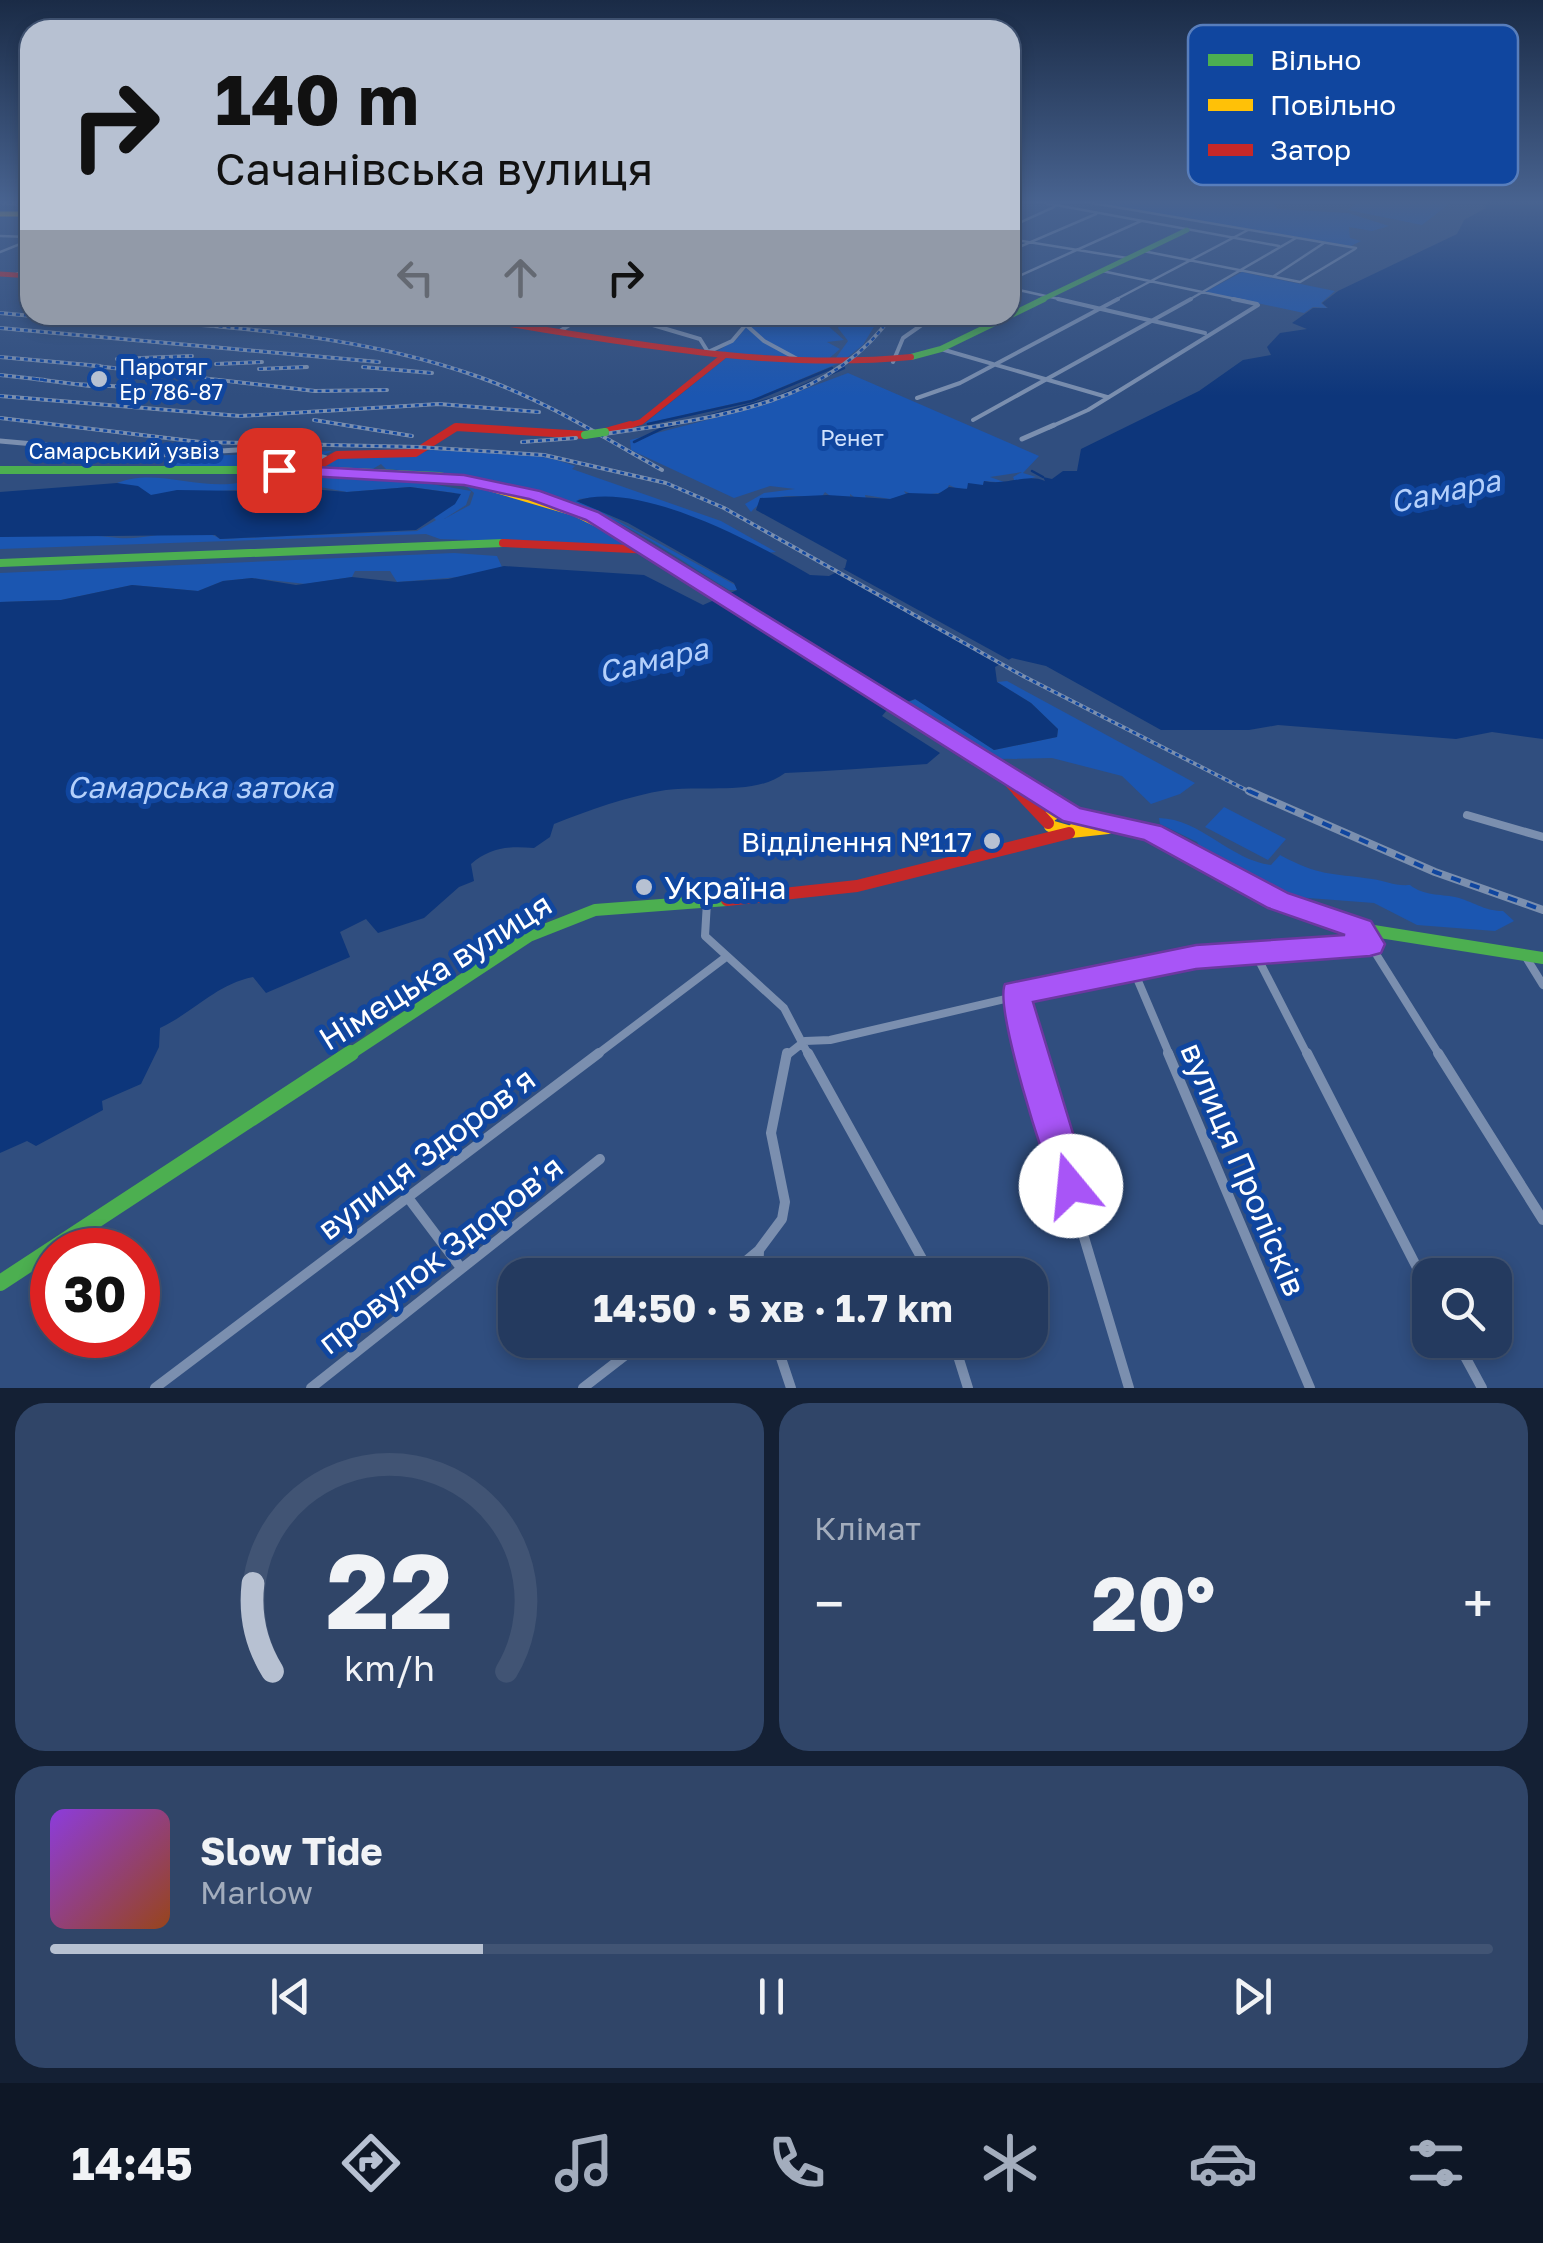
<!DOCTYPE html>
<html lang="uk">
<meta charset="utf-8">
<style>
:root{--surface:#243a5f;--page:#304568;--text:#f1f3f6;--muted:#a3adbd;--line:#415474;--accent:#b7c1d2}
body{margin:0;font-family:"Golos Text",sans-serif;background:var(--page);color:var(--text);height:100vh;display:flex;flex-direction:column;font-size:38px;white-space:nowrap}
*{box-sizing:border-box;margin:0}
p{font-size:32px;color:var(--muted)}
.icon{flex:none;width:55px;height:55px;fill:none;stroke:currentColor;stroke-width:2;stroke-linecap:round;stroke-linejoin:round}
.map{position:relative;height:1388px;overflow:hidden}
.details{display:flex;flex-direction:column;gap:15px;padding:15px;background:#142034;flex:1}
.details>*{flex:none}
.hud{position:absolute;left:20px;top:20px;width:1000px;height:305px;border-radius:30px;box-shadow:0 5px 15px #0003,0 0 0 2px var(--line);background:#b7c1d2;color:#111;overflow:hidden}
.tools{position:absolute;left:1412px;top:1258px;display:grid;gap:20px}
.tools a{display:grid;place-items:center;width:100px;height:100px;border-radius:20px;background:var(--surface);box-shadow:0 5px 15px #0003,0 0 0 2px var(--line);font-size:50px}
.speed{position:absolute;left:30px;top:1228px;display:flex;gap:20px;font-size:50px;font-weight:700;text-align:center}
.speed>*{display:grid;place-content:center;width:130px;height:130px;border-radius:50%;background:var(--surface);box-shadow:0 5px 15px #0003,0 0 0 2px var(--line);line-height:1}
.speed .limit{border:15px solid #d22;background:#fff;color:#111}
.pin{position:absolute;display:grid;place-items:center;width:85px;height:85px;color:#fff;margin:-42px;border-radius:20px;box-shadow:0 5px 15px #0006}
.me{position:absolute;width:110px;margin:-55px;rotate:343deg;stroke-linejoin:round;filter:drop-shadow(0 0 8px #0008)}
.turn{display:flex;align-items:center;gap:35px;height:210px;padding:0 30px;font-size:45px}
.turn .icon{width:130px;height:130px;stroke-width:2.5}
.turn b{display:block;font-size:70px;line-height:85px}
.lanes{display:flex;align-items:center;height:95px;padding:0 30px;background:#0003;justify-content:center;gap:50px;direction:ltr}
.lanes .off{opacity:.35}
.big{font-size:75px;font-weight:700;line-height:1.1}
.details .widget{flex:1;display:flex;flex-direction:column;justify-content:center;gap:15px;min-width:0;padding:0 35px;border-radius:30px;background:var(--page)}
.details .dial{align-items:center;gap:0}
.dial svg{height:260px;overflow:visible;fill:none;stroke:var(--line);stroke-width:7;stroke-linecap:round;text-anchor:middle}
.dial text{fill:var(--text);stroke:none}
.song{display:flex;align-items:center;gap:30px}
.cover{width:120px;height:120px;border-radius:15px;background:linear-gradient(135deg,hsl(270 70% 55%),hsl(20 70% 35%))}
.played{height:10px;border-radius:5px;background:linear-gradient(90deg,var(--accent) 30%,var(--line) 30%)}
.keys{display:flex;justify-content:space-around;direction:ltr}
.heat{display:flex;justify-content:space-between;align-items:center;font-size:55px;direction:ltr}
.details .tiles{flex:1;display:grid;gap:15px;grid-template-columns:1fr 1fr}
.widget:last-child{grid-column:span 2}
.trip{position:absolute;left:498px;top:1258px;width:550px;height:100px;border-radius:30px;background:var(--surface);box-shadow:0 5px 15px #0003,0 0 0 2px var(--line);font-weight:700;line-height:100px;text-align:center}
.dock{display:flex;height:160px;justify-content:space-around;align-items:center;background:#0e1726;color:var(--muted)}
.dock .icon{width:70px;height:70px}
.dock .current{color:var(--accent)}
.dock b{font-size:45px;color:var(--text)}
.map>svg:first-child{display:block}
</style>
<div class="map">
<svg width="1543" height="1388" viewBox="0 0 1543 1388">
<rect width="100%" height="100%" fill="#304e7f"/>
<path fill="#1b56b1" d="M1082,201H1233L1232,205L1240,206L1242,201H1281L1275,203L1277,209L1348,213L1389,226L1372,231L1349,227L1350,238L1361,241L1351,246Z
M1359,201H1453L1422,225L1348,210Z
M1242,272L1335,291L1321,303L1327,308L1313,307L1304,313L1205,292Z
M755,315H816L844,340L827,342L840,349L827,360L716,352L737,339Z
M843,315H881L863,345L844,360L835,359L848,341L838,328Z
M726,358H737L839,363L754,399L644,424Z
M848,373L1039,456L1023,473L1046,480L1036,477L1015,482L1013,477L1022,472L990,477L1007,483L984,481L983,485L960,490L949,485L946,492L917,496L904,491L907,496L890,499L865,495L866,499L858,500L850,494V499L833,498L825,492L821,498C793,495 767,493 751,512L745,504L764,493L795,489L770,486L734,498L631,450L630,440L760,406Z
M430,450C476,452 531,449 575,466L572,469L721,521L776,552L766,553C709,521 644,492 578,499L737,586L738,590H729C688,565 647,536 603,515C535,484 460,474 386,469L381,464L371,470L318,468C342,441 398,463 430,450Z
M332,451L302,466L155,468L204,456Z
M256,477L397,478L471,491L466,505L444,519L470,505L474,493L466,486L469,483C526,495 592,508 638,546L440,539L426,534L0,549V537C40,534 79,533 119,538C148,541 195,522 220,539L417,531L436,520L432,516L455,504V493L410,487L347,492L320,487L313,491L300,486L151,495L117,483C160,465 212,498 256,477Z
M454,553L497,556L502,567L472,576L397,582L390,571H355L352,577L306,584L252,578L223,581L198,591L132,585L61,600L0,602V573Z
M1007,681L1195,783L1180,794L1151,804L1122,776L1052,758L997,759L905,703L916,699L928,703L994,750L1057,737L1058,729L1031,703L997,682Z
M1224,807L1286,839L1268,860L1205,827Z
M1159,818C1201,819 1230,860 1271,865L1280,855C1319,876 1330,873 1372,879C1387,881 1393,886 1410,885C1424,896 1440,894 1455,897C1473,901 1483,911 1503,911L1514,921L1495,931L1417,925L1374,903L1282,896L1205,855L1197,842L1160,824Z"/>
<path fill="#0d367b" d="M1491,201H1543V739L1492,732L1456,739L1278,725L1249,730H1161L1046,666L1012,658L995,667L997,682L1031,703L1058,729L1057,737L994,750L915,699L887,710L882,716L940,753L927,764C879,767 833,771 785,773C755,796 704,785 666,790C628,796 589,810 554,824L550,837L534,848C509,846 491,847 471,864L474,881L459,887L424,918L378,933L366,919L340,932L350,957L266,993L253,977C215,985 194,1012 160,1028L159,1047L141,1084L102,1101L103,1110L36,1146L27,1141L0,1153V602L61,600L132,585L198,591L223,581L252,578L296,585L352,577L397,582L448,579L504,566L644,575L703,605L737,590L734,583L628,523L576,501C637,479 756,543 810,575L829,576L845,568L847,560L756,510L760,498L827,495L890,499L908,493L938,494L949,487L967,489L968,483L983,485L984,481C1007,486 1027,473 1045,481L1043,477L1052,479L1063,471H1077L1081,449L1199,391L1243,360L1271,355L1267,347L1280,333L1307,329L1292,323L1313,308H1328L1322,303L1338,291L1457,234L1464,220L1486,208L1485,204Z
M117,483L138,486L151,495L177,490L246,491L261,485L347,492L410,487L461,494L455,504L416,530L220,539L215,535L0,537V492Z"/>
<path fill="#304e7f" d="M840,567L1011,661L1003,666L832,571Z"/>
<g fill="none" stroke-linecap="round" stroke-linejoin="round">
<path stroke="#0d367b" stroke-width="2.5" d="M648,424L752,401L832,368
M634,442L663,428L775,398L844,368
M1032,471L1043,477"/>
<path stroke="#7b8faf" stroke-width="2.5" d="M1034,201L1279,246
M1080,201L1356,248
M1010,203L1014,201
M1010,227L1054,207
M0,236L30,237
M1010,239L1127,258
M1010,251L1096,214
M1143,251L1300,282L1355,249
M0,252L30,240
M1102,271L1245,301
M14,275L30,268
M1274,276L1324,243
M1010,280L1141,221
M1010,288L1068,301
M1113,301L1248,230
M1187,301L1296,238"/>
<path stroke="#7b8faf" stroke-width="4" d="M1058,299L1205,333
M1233,299L1257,304
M619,315L700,339L708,352L732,341L754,315
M735,315L764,341L801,361
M530,326L549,315
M560,331L585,315
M941,349L1107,397
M893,362L903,338L936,315
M917,398L960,383L1118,299
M973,420L1191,299
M1048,428L1088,410L1258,305"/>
<path stroke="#7b8faf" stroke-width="5" d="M1022,439L1054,425
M0,441L158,455L283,447L326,458"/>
<path stroke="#7b8faf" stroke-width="8" d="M1467,815L1543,837
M707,902L705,936L784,1008L809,1056
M1361,930L1440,1056
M1253,949L1308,1056
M1527,959L1543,985
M1133,969L1170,1056
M1016,993L1030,1056
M595,1056L726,957
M786,1056L805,1041L830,1040L1142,967L1263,948L1371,944"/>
<path stroke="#7b8faf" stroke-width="10" d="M808,1053L931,1275
M1029,1053L1129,1388
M1168,1053L1310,1388
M1307,1053L1430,1293
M1438,1053L1543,1220
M409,1199L461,1268
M729,1275L759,1250L782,1219L785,1202L771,1133L787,1053
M758,1275L759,1251
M775,1340L791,1388
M953,1340L968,1388
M1456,1340L1482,1388
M155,1388L599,1053
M311,1388L600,1159
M583,1388L645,1340"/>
<path stroke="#4caf50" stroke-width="5" d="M1039,301L1187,230"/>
<path stroke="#4caf50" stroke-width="6" d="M911,357L941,349L1044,299"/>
<path stroke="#4caf50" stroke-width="8" d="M0,470H311L439,476L489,487
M0,563L503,543"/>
<path stroke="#4caf50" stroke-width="10" d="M1005,771L1040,794"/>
<path stroke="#4caf50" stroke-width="12" d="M1036,791L1072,815L1151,833L1312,915L1361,929L1543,958
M347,1056L529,936L595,910L727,900"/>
<path stroke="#4caf50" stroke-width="16" d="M0,1283L351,1053"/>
<path stroke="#ffc107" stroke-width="5" d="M0,214H30"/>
<path stroke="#ffc107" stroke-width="8" d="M489,487L574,512L653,550"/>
<path stroke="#ffc107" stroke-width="12" d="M1058,812L1072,815L1079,825L1071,832L1050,826L1048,817Z
M1071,832L1108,828"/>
<path stroke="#c62828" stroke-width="5" d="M0,274L30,276"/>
<path stroke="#c62828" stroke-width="6" d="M451,315C603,337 757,372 911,357
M455,428H467
M621,428L641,422L725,355"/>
<path stroke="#c62828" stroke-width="8" d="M605,432L630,425
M311,470L337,455L415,453L456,427L585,435
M503,543L653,550L714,589"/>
<path stroke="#c62828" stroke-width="10" d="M710,586L991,763L1020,794"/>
<path stroke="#c62828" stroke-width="12" d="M1018,791L1048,823
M727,900L857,886L1069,833"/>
<g stroke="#7b8fae" stroke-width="4">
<path id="rail-far1" d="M0,202L30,205
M0,313L65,319
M75,315C211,326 350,331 479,377C544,400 603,437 662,470
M0,328L379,362
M0,357L100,366
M117,359L192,356
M216,364L262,362
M87,365L315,391L387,390
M363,367L432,373
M259,369L307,367
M0,375L45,380
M35,379L90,386
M75,384L200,391
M0,396L240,416L439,404L539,412
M0,418L200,442L417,447L544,455L666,483L724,508L1023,676L1254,794
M314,420L412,436
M597,435C699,420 830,408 892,315
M522,442L576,438"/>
</g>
<g stroke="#7b8fae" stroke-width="8">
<path id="rail" d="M1249,791L1435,872L1543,910"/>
</g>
<use href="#rail-far1" stroke="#10469f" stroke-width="2.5" stroke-dasharray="4" stroke-linecap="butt"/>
<use href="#rail" stroke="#10469f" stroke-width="4" stroke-dasharray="10" stroke-linecap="butt"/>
<path stroke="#4caf50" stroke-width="8" d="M585,435L605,432"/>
</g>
<linearGradient id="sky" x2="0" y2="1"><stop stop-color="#1a2b46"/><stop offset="0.51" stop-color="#486390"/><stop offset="1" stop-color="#486390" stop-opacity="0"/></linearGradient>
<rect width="1543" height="396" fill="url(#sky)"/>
<path fill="#a855f7" stroke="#6d37a1" stroke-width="2.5" d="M279,465L464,475L540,491L598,512L1080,808L1161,826L1288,893L1371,921L1385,944L1381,953L1370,956L1196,969L1033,1002L1089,1186L1084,1198L1071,1203L1059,1198C1045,1167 994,1007 1005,984L1196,945L1345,935L1268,908L1144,840L1063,821L586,520L529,499L464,485L273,474L271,470Z"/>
<g fill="#b7c1d2" stroke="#10469f" stroke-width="4">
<circle cx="99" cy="379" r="10"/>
<circle cx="992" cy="841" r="10"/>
<circle cx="644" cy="887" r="10"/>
</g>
<g text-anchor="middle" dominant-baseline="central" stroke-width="10" stroke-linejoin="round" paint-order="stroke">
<g font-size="22" fill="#fff" stroke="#10469f" text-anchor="start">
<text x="119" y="366">Паротяг<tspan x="119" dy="25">Ер 786-87</tspan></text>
</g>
<g font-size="22" fill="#d0e2fe" stroke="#10469f">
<text x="852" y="437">Ренет</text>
</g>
<g font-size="22" fill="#fff" stroke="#10469f">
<text x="124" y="450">Самарський узвіз</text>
</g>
<g font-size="28" fill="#fff" stroke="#10469f" text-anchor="end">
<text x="972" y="841">Відділення №117</text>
</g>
<g font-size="30" font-style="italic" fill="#b4d0fb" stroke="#10469f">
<text transform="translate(1445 491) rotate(-12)">Самара</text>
<text transform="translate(653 660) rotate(-13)">Самара</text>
<text x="200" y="787">Самарська затока</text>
</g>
<g font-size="32" fill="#fff" stroke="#10469f" text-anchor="start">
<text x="664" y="887">Україна</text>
</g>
<g font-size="32" fill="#fff" stroke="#10469f">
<text transform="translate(435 971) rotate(-32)">Німецька вулиця</text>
<text transform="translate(426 1153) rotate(-37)">вулиця Здоровʼя</text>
<text transform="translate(1244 1169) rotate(67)">вулиця Пролісків</text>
<text transform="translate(440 1254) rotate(-38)">провулок Здоровʼя</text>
</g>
</g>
<rect x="1188" y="25" width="330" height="160" rx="15" fill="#10469f" stroke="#587ebc" stroke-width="2.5"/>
<rect x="1208" y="54" width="45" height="12" fill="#4caf50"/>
<rect x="1208" y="99" width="45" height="12" fill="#ffc107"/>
<rect x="1208" y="144" width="45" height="12" fill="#c62828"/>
<g font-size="28" fill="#fff">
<text x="1270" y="70">Вільно</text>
<text x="1270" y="115">Повільно</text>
<text x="1270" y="160">Затор</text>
</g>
</svg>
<div class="tools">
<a><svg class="icon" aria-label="search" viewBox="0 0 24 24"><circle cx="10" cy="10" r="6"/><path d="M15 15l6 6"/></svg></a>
</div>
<div class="speed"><div class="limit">30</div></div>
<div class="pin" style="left:279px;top:470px;background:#d93025"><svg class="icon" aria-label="arrive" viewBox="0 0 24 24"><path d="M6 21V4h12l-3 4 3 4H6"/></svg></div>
<svg class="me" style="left:1071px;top:1186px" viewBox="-20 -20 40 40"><circle r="19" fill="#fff"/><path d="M0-13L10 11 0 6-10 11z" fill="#a855f7"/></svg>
<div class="trip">14:50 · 5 хв · 1.7 km</div>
<div class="hud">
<div class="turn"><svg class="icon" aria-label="right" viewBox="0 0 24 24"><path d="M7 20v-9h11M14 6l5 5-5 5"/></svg><div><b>140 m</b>Сачанівська вулиця</div></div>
<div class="lanes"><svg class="icon off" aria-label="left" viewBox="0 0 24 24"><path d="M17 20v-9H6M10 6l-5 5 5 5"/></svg><svg class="icon off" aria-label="ahead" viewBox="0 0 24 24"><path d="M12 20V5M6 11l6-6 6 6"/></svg><svg class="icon" aria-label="right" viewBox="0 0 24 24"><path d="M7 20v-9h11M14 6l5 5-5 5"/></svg></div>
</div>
</div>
<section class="details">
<div class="tiles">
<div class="widget dial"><svg viewBox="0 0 100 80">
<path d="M14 69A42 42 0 1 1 86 69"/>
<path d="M14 69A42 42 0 0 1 8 42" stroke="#b7c1d2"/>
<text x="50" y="56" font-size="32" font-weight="700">22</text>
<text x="50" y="72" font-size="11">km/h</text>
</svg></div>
<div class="widget"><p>Клімат</p>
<div class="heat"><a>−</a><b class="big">20°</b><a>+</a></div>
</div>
<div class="widget">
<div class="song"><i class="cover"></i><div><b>Slow Tide</b><p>Marlow</p></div></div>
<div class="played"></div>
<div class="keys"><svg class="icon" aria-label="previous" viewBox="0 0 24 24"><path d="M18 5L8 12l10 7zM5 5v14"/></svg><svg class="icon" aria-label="pause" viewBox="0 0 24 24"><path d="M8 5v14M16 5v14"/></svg><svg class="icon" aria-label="next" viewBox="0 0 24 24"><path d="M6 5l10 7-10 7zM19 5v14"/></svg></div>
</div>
</div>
</section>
<nav class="dock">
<b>14:45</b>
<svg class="icon current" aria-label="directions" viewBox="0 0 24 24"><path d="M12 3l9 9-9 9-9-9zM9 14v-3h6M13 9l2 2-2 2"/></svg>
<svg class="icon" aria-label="music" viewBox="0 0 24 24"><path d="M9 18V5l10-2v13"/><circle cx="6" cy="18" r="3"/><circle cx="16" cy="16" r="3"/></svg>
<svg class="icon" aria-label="phone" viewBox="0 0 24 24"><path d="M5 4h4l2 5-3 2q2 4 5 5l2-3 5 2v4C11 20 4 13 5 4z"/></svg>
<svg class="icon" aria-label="climate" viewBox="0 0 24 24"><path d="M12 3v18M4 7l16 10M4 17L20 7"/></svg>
<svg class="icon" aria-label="car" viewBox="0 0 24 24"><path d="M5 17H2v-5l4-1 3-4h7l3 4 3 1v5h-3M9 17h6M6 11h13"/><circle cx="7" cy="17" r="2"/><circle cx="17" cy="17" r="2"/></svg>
<svg class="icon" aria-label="filters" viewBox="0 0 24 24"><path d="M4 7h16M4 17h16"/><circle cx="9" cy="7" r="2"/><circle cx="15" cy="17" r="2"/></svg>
</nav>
